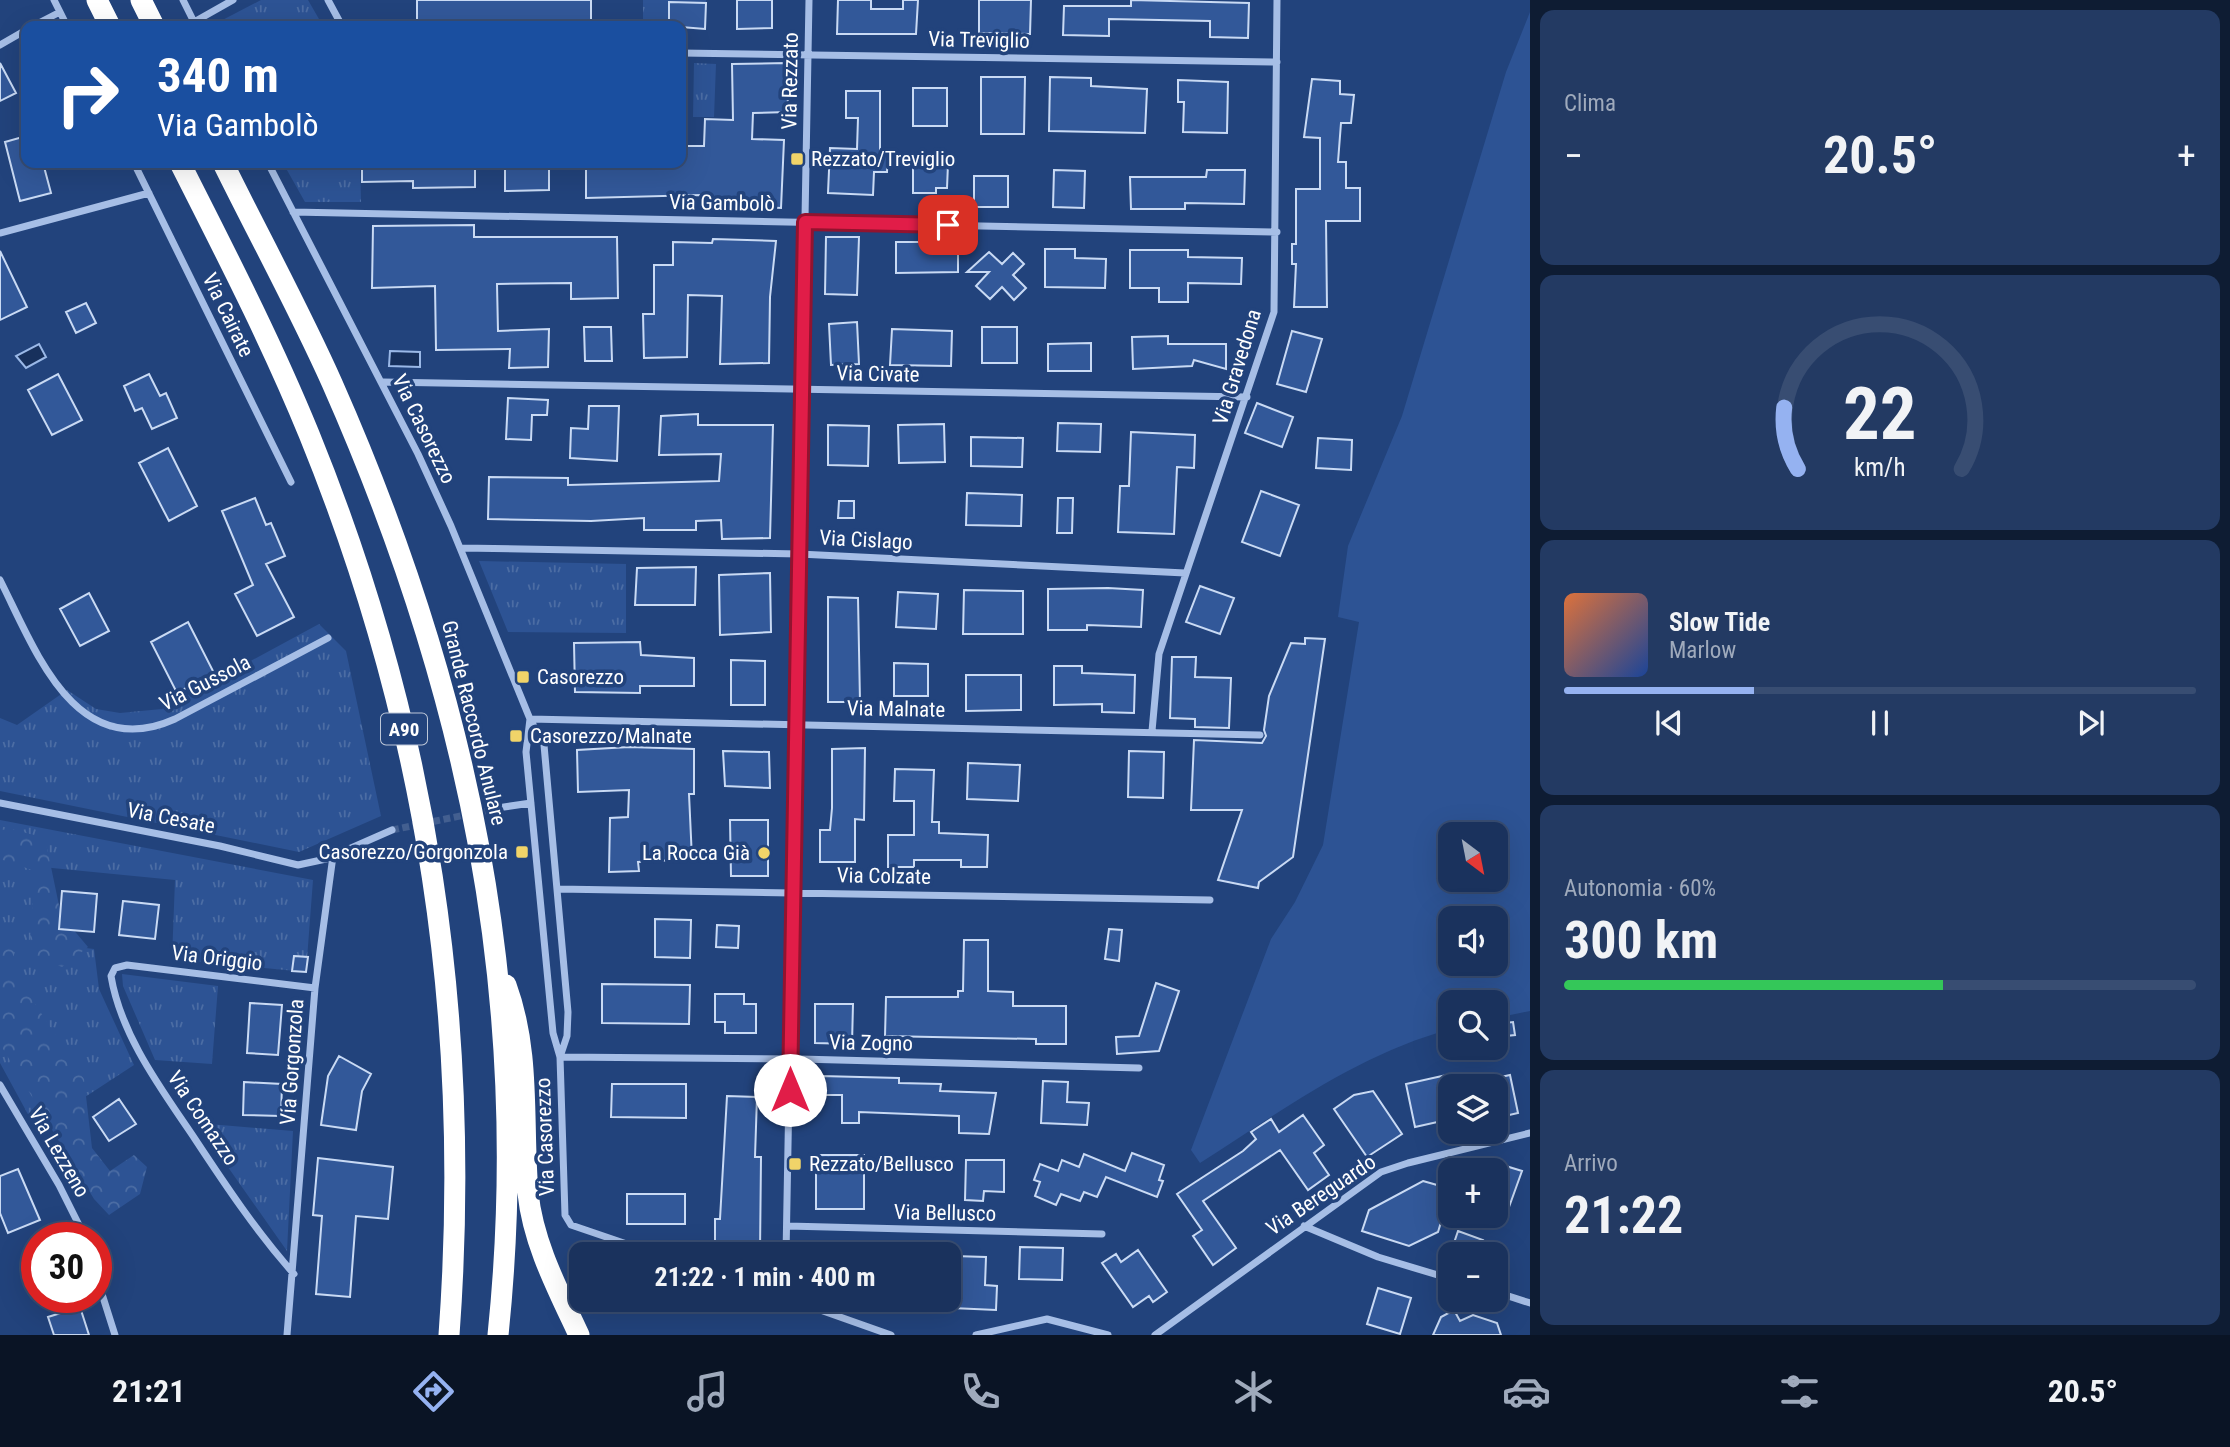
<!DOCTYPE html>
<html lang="it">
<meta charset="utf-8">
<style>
:root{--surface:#1a325d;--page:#233a63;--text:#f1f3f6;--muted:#9faabc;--line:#384d72;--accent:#95b2f1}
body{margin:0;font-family:"Roboto Condensed",sans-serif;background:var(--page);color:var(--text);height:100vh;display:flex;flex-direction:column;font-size:26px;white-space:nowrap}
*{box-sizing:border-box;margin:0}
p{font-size:23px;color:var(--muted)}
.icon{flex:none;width:38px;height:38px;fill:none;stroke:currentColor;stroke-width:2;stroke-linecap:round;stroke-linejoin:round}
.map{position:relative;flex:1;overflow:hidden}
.sheet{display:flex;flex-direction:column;gap:10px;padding:10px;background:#0e1c33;width:700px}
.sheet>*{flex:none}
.banner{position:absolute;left:21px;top:21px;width:665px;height:147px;border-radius:14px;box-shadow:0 7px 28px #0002,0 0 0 2px var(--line);background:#1a4fa0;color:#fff;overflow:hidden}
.needle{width:46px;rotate:148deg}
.buttons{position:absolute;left:1438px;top:822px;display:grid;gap:14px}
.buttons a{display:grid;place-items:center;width:70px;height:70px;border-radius:14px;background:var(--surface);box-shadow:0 7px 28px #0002,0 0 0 2px var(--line);font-size:35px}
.speed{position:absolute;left:21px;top:1222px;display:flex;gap:14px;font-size:35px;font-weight:700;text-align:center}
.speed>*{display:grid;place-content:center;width:91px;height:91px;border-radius:50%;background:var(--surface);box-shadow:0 7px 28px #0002,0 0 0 2px var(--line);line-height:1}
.speed .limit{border:10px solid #d22;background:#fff;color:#111}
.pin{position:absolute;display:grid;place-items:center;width:60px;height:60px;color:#fff;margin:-30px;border-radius:14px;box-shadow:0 4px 10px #0006}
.me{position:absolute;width:77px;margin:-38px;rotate:0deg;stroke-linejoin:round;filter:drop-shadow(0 0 5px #0008)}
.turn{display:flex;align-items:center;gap:24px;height:147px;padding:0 21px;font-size:32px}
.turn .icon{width:91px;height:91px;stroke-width:2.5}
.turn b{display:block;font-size:49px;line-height:60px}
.big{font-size:52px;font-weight:700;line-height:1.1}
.sheet .card{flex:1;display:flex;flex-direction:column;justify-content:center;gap:10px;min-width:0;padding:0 24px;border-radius:14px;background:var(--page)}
.sheet .dial{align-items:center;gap:0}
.dial svg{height:182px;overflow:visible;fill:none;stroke:var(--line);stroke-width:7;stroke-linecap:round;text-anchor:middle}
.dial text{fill:var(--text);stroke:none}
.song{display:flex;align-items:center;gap:21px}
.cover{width:84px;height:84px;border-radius:10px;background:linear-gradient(135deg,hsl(20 70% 55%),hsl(220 70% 35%))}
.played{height:7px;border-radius:4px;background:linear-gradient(90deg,var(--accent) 30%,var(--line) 30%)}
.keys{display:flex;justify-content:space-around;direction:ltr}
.heat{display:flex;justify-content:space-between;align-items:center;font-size:38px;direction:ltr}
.charge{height:10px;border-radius:5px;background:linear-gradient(90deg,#34c759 60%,var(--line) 0)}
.trip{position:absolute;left:569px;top:1242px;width:392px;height:70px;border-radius:14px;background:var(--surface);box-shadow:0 7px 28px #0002,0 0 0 2px var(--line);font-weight:700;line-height:70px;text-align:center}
.dock{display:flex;height:112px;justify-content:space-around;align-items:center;background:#0a1425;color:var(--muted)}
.dock .icon{width:49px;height:49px}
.dock .on{color:var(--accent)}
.dock b{font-size:32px;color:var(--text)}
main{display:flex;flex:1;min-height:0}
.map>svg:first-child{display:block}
</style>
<main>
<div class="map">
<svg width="1530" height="1335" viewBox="0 0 1530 1335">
<defs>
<pattern id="grass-tufts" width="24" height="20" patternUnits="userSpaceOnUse" patternTransform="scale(1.75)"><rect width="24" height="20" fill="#2d5394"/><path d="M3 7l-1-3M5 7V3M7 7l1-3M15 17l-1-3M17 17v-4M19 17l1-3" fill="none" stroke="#4c6da4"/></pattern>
<pattern id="forest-crowns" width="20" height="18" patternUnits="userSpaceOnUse" patternTransform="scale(1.75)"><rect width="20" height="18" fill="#2d5394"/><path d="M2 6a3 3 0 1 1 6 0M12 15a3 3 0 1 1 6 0" fill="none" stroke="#4c6da4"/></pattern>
</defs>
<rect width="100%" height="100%" fill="#22437c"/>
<path fill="url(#grass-tufts)" d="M261,0H308L323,26H211Z
M643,0H706V3L670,2L669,26H643Z
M694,63L716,64L714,117H693Z
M283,163H360L361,202H305Z
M479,561L626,564V633L508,632Z
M319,624L346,651L381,816L299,852L0,791V718L17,725L67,690L96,709L120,713L162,709Z
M0,820L313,880L306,972L172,959L175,880L42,867L37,942L94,949L99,989L134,1065L36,1129L0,1063Z
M122,974L218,986L212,1064L155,1060L123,986Z
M197,1123L293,1131L287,1251Z"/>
<path fill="url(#forest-crowns)" d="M0,826L45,838L61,915L88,947L62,967L29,954L35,871L0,859Z
M0,941L13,942L15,973L84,1079L92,1148L110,1171L134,1155L147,1167L140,1194L109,1215L94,1199L0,1044Z"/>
<path fill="#2d5394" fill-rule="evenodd" d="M1530,12V1011L1496,1018V1003H1451V1029C1358,1054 1280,1112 1200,1163L1191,1150L1271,939L1295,902L1323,845L1359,622L1338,617L1348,546L1402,416L1506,72ZM1451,835H1496V880H1451ZM1451,919H1496V964H1451Z"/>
<path fill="#17305c" stroke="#9ab8e7" stroke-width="2" d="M39,344L46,357L26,368L16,356Z
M390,351L420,352V367L389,366Z"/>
<path fill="#325899" stroke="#c9daf4" stroke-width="2" d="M417,0H591V26H417Z
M737,0H772V28L737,29Z
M838,0H871V9H903V0H918L916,34H837Z
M979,0H1031L1030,34L979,33Z
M1131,0L1249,3L1248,38L1210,37V21L1109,19V36L1063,35L1064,6H1131Z
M669,2L706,3L705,29L669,26Z
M0,63L16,93L0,101Z
M787,63L788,112L753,113L752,139L784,140L781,208L701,204V195L586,198V163H681V146H704L705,119L733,120L732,64Z
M981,77H1025L1024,134H981Z
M1050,77L1091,78V86L1147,89L1145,133L1049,131Z
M1312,79L1340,81V94L1354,95L1351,123H1341L1338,162H1346V188H1360V221H1326L1327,307H1294L1296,264H1292V244H1296V189H1320V138L1304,137Z
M1178,80L1228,82L1227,133L1183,132L1184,102H1178Z
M913,88H947V126H913Z
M846,91H880V150H888L887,172H874L873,195L828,193L830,148L857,149L858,118H846Z
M26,136V163H43L51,193L20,201L5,142Z
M362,163H475V187L413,188V181L362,182Z
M505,163H549V190L505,191Z
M913,164H948L947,188H936V193H913Z
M1054,170L1085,171L1084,208L1053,207Z
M1207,170H1245L1244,204L1185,203V209H1131L1130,177H1206Z
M974,176H1008V207H974Z
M474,225V237H617L618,298L571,299V283L497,284L498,331L549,329L548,367L509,368L510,349L436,350L435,286L372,288L373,226Z
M826,237H859L857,295L825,294Z
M713,239L776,241L770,297L769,363L720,364L722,296L688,295L687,357L644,358L643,314H654V265H673V242L712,243Z
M896,242H958V272L896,273Z
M1045,249H1075V258L1106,259L1105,288L1045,287Z
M1130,250H1188V257L1242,258L1241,284L1188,283V302H1159V288H1130Z
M0,251L27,307L0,320Z
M989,252L1002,264L1013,253L1024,264L1013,275L1026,288L1014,300L1002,287L990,299L976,286L989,272H967Z
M86,303L96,323L76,333L66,312Z
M857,322L859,364L831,365L829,324Z
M584,327H611L612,361H585Z
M982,327H1017V363H982Z
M892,329L952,331L951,366L890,365Z
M1292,331L1322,339L1306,392L1277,384Z
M1168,336V344H1226V369L1194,360L1192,366L1133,369L1132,337Z
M1091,343V371H1048V344Z
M58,374L82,420L52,435L28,390Z
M149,374L160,396L166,393L177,418L152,429L142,408L135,411L124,386Z
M508,398L548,400L547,415H532L531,440L506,439Z
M1257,403L1293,417L1282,447L1245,433Z
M589,406H619L617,461L570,458L571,428L588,429Z
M698,414V425H773L770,538L722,539L721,520L696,521V530H644V518L591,521L488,519L489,477L568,478V485L719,481L721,454L659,455L661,416Z
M1058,423L1101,424L1100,452L1057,451Z
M944,424L945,462L899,463L898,425Z
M828,425L869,426L868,466L828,465Z
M1131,432L1195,435L1194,468L1177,467L1174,534L1118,532L1120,486H1129Z
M971,437L1023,438L1022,467L971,466Z
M1318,438L1352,440L1351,470L1316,468Z
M168,448L197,506L169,521L139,463Z
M1261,491L1299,505L1280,556L1242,542Z
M967,493L1022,495L1021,526L966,525Z
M255,498L266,525L271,523L285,556L266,564L294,617L257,636L235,594L253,585L222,511Z
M1058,498H1073L1072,533H1057Z
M839,501H854V518H838Z
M696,567L695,605H635L637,568Z
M770,573L771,632L720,635L719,575Z
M1200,586L1234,598L1220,634L1186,622Z
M1108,588L1143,590L1141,627L1087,625V630H1048V589Z
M964,590L1023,591V634H963Z
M898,592L938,594L936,629L896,627Z
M89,593L109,631L80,646L60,609Z
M828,597L858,598L860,702H828Z
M188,622L214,673L177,693L151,642Z
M1305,638L1325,639L1293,857L1259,882L1258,888L1218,880L1242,810H1191L1194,740L1262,743L1266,736L1264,730L1269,696L1291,643L1305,644Z
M640,642L641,655L694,658V686H640V693L575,692L574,643Z
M1172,657H1196L1195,677L1231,678L1229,728L1195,727V719L1170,718Z
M731,660L765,661V705H731Z
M894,663L928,664V696H894Z
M1054,666H1082V673L1135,675L1134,713L1102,712V704L1054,705Z
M966,675H1021V710L966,711Z
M629,747L694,749V794H689L692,859L638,862L639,871L609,872L610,818L628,817L629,790L578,792L577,750Z
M865,748L864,820L855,819V862H820V830H830L832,808V749Z
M723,751L769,752L770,788L725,786Z
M1129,751L1164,752L1163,798L1128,797Z
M968,763L1020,765L1018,801L967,799Z
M895,769L934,770L932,822H939V833L988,835L987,867H961V860H914V867H888V835H914V801H894Z
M730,820H768V876H731Z
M62,891L97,894L94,932L59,929Z
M123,901L159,905L155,939L119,935Z
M655,919L691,920L690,958L655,957Z
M717,925L739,926L738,948L716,947Z
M1109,929L1122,930L1119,961L1105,959Z
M964,940H988V991L1013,992V1006H1066V1044H1036V1039L885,1036L886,997H958V991H963Z
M294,956L308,957L306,972L292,971Z
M1156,983L1179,991L1159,1051L1117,1054L1116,1037L1139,1036Z
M602,984L690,985L689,1024L602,1023Z
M715,994H744V1004H756V1033H725V1022H715Z
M250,1003L282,1005L278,1055L247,1053Z
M815,1004H853L852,1044L815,1043Z
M1513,1022L1515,1035L1496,1037V1024Z
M339,1056L371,1074L362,1091L356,1130L321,1125L328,1076Z
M1451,1074V1119L1415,1127L1406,1084Z
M1510,1075L1518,1113L1496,1118V1078Z
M821,1076L899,1078V1083L941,1084L940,1091L996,1093L989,1134L959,1133V1116L859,1112V1123H842V1095H821Z
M1043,1081L1068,1082L1067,1102L1089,1103L1087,1125L1041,1123Z
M244,1082L282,1084L281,1116L243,1115Z
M612,1084H686V1118L611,1117Z
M1373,1091L1402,1134L1367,1157L1334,1109L1354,1095Z
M727,1096L757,1097L755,1157H761L760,1252L715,1253V1219H720Z
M119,1099L136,1124L109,1141L93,1117Z
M1303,1115L1324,1145L1314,1153L1329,1175L1308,1190L1280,1150L1203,1201L1236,1248L1213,1265L1193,1236L1202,1230L1177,1194L1243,1151L1256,1139L1251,1132L1271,1119L1279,1132Z
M1132,1153L1164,1165L1159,1180L1163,1181L1157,1197L1106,1177L1097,1197L1084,1192L1080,1201L1061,1194L1056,1205L1035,1196L1040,1182L1034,1180L1040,1164L1058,1171L1062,1160L1079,1167L1084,1154L1125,1171Z
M816,1155H864V1209H816Z
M318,1158L393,1167L388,1219L356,1216L350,1297L316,1294L322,1216L313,1215Z
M966,1160H1004V1192L984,1191L983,1201L965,1200Z
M1496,1163L1522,1171L1509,1207L1496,1202Z
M18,1169L40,1220L8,1233L0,1213V1176Z
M1423,1181L1451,1189L1438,1232L1409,1246L1362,1231L1369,1210Z
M627,1194H685V1224H627Z
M1458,1231L1483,1240L1478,1255L1451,1252Z
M1020,1247L1063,1248L1062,1280L1019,1279Z
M1138,1250L1167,1292L1153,1302L1149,1296L1133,1307L1102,1263L1116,1254L1121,1262Z
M954,1256L986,1257L985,1285L997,1286L996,1310L952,1308Z
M1378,1288L1411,1298L1400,1334L1367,1324Z
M80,1307L89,1335H54L48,1317Z
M1454,1310L1460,1321L1473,1315L1497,1323L1501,1335H1433L1441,1317Z"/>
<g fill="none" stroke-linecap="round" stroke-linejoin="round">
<path stroke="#435f90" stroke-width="7" stroke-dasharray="7 3.5" stroke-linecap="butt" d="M392,830L504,807"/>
<path stroke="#a6bee6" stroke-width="7" d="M54,0L67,26
M183,0L196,26
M328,0L342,26
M194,22L233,0
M33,26L60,12
M0,45L26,30
M681,53L1277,62
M134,163L291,482
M268,163L418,454L451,526L530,719L544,745L568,1012L567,1036L560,1057
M293,212L1277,232
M0,233L149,193
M383,382L1247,397
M461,548L799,554L1185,573
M0,580C35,649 75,764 175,719L328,638
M530,719L1260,735
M530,719L526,752L553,1033L560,1057L565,1215L571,1225L659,1255
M1152,731L1159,654L1274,312L1277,0
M0,803L220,846L298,865L326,859L392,830
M504,807L531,803
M558,889L1210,900
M560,1057L800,1059L1139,1068
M0,1085L59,1185L85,1237
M787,1226L1102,1234
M1304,1226L1378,1257L1451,1279
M786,1255L809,0
M294,1274C256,1231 226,1186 195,1139C162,1090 121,1036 111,976L115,968L127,965L315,988
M96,1275L115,1335
M1496,1292L1530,1303
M792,1300L891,1335
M287,1335L315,988L333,856
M976,1335L1047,1319L1108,1335
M1155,1335L1381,1172L1408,1163L1530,1133"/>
<path stroke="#fff" stroke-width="21" d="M97,0L110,26
M141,0L154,26
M180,163C225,252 271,341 309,434C428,726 472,1022 449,1335
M223,163C259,236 299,309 332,383C468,690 533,999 498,1335
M506,985C531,1053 522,1122 528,1193C533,1243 558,1290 579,1335"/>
</g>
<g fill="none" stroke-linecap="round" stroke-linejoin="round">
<g stroke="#92132f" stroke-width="18">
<path id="route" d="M790,1090L805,222L948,225"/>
</g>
<use href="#route" stroke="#e11d48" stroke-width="12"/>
</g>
<g fill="#f1d469" stroke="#22437c" stroke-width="2.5">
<rect x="790" y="152" width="14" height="14" rx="3.5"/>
<rect x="516" y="670" width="14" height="14" rx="3.5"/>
<rect x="509" y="729" width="14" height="14" rx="3.5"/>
<rect x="515" y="845" width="14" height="14" rx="3.5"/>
<circle cx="764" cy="853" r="7"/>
<rect x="788" y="1157" width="14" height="14" rx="3.5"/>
</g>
<g text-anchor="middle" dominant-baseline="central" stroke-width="7" stroke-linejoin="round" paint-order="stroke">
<rect fill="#22437c" stroke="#bdc7d8" stroke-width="2" x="381" y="713.5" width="46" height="31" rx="5"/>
<g font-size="19" font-weight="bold" fill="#fff">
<text x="404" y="729">A90</text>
</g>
<g font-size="21" fill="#fff" stroke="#22437c">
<text transform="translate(979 40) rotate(1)">Via Treviglio</text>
<text transform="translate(790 81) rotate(-89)">Via Rezzato</text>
<text transform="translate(722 203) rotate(1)">Via Gambolò</text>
<text transform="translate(228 315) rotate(64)">Via Cairate</text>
<text transform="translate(1237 367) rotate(-73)">Via Gravedona</text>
<text transform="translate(878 374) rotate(1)">Via Civate</text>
<text transform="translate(424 429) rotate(64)">Via Casorezzo</text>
<text transform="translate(866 540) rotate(3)">Via Cislago</text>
<text transform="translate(205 683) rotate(-27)">Via Gussola</text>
<text transform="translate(896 709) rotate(1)">Via Malnate</text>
<text transform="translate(474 723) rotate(76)">Grande Raccordo Anulare</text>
<text transform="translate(171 818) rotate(11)">Via Cesate</text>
<text transform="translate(884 876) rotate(1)">Via Colzate</text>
<text transform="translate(217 958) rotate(7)">Via Origgio</text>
<text transform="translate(871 1043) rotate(1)">Via Zogno</text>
<text transform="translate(292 1062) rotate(-86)">Via Gorgonzola</text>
<text transform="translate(203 1118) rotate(56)">Via Comazzo</text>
<text transform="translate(545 1137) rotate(-92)">Via Casorezzo</text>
<text transform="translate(59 1152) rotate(60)">Via Lezzeno</text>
<text transform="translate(1321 1195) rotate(-34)">Via Bereguardo</text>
<text transform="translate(945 1213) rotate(1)">Via Bellusco</text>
</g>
<g font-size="21" fill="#fff" stroke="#22437c" text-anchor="start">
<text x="811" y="159">Rezzato/Treviglio</text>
<text x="537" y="677">Casorezzo</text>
<text x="530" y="736">Casorezzo/Malnate</text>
<text x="508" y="852" text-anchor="end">Casorezzo/Gorgonzola</text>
<text x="750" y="853" text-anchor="end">La Rocca Già</text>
<text x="809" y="1164">Rezzato/Bellusco</text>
</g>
</g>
</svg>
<div class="buttons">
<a><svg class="needle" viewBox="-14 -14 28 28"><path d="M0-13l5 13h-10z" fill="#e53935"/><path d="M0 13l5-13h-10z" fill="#9faabc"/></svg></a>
<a><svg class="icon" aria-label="sound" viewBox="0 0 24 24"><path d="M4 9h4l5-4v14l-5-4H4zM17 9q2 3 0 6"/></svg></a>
<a><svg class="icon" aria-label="search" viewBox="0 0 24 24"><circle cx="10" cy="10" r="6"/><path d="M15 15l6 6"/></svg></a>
<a><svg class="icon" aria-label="layers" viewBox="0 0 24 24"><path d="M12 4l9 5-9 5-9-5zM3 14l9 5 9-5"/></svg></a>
<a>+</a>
<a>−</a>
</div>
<div class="speed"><div class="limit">30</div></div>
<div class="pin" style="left:948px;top:225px;background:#d93025"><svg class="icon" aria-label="arrive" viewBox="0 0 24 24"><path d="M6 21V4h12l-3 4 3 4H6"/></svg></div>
<svg class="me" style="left:790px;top:1090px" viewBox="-20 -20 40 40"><circle r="19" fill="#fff"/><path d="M0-13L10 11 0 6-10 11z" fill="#e11d48"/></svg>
<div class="trip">21:22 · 1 min · 400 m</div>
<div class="banner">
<div class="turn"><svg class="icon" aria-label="right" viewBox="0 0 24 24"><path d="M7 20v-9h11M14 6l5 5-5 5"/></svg><div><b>340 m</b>Via Gambolò</div></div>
</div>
</div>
<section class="sheet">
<div class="card"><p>Clima</p>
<div class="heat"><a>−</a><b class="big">20.5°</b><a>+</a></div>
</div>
<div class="card dial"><svg viewBox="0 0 100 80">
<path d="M14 69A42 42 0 1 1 86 69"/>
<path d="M14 69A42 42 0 0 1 8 42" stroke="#95b2f1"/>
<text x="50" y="56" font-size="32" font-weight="700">22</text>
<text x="50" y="72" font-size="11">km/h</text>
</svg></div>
<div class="card">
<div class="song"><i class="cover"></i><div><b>Slow Tide</b><p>Marlow</p></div></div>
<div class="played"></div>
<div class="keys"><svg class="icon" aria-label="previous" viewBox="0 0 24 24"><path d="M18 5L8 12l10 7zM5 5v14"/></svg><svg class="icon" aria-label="pause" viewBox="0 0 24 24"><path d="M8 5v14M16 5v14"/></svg><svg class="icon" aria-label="next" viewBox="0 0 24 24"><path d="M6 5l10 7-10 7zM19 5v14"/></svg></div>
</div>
<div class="card"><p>Autonomia · 60%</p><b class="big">300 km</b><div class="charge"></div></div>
<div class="card"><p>Arrivo</p><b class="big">21:22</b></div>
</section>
</main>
<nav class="dock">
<b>21:21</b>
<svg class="icon on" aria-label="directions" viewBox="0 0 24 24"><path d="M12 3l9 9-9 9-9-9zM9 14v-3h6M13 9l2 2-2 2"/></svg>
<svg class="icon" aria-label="music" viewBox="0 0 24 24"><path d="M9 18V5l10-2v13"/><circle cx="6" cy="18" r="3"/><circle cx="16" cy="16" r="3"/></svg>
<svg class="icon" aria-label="phone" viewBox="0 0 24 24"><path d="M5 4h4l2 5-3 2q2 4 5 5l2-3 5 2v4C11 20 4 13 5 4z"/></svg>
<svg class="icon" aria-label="climate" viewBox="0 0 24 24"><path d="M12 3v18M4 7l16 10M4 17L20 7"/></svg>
<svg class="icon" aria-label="car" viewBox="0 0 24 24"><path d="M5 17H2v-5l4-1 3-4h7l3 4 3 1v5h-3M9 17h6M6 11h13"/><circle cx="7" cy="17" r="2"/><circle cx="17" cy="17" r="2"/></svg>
<svg class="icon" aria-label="filters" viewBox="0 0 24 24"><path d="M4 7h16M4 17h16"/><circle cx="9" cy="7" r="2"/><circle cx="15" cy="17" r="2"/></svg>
<b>20.5°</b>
</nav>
